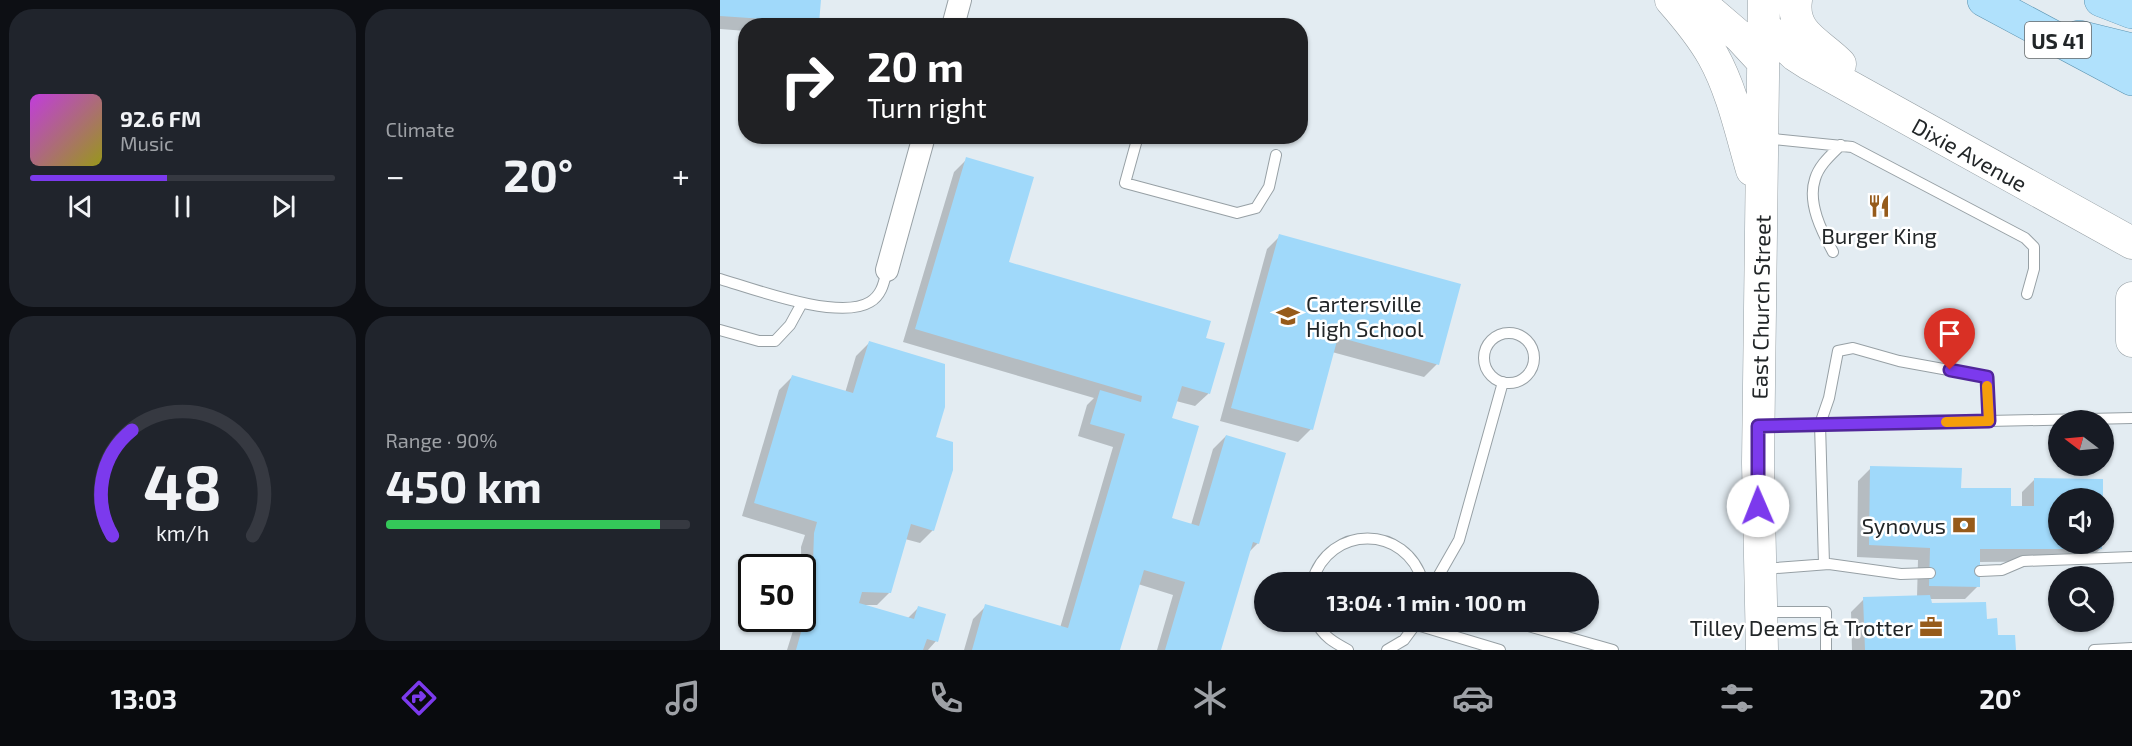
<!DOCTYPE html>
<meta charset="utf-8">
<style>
:root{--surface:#171b24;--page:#20242c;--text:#f1f3f6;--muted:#9ea1a6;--line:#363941;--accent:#7c3aed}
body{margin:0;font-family:"Exo 2",sans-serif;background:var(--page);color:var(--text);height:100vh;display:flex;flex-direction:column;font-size:22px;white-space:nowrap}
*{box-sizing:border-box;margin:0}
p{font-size:20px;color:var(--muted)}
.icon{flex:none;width:33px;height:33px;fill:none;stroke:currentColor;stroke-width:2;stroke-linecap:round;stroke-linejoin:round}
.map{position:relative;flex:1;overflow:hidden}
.side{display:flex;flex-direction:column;gap:9px;padding:9px;background:#0d0f14;width:720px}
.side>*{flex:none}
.hud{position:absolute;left:18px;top:18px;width:570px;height:126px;border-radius:24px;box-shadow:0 2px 4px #0004;background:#202124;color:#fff;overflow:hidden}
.needle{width:39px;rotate:286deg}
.buttons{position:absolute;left:1328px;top:410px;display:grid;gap:12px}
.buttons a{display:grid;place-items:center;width:66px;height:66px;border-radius:50%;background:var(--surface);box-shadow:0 2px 4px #0004;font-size:30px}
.speed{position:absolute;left:18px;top:554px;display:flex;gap:12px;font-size:30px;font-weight:700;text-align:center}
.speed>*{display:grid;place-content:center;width:78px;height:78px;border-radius:50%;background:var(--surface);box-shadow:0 2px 4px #0004;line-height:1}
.speed .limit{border:3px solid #111;border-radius:9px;background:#fff;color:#111}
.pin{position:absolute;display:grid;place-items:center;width:51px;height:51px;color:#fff;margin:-62px -26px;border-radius:50% 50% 50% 0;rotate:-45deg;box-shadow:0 0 6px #0007}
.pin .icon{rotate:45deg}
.me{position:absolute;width:66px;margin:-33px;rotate:359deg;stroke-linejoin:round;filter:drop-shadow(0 0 4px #0008)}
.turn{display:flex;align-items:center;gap:21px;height:126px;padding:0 30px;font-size:27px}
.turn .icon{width:78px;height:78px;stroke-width:2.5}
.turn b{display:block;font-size:42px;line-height:51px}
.big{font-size:45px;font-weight:700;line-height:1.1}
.side .card{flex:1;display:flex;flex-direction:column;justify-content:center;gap:9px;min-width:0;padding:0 21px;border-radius:24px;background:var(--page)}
.side .dial{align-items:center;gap:0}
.dial svg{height:156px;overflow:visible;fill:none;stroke:var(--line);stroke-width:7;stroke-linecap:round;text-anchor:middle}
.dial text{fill:var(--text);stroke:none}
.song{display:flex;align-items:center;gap:18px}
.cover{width:72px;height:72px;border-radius:9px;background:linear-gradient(135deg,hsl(290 70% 55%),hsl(60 70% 35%))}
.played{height:6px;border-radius:3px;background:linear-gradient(90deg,var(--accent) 45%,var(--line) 45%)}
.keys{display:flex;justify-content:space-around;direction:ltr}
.heat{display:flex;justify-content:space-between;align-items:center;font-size:33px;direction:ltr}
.charge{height:9px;border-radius:4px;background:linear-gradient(90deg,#34c759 90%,var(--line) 0)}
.side .tiles{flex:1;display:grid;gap:9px;grid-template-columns:repeat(2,1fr)}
.trip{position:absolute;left:534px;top:572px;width:345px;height:60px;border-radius:30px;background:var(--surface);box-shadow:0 2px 4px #0004;font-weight:700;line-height:60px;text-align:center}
.menu{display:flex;height:96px;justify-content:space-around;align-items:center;background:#090b0e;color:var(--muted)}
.menu .icon{width:42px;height:42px}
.menu .active{color:var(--accent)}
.menu b{font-size:27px;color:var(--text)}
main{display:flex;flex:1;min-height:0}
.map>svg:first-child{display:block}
</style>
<main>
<section class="side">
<div class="tiles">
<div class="card">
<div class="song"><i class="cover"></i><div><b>92.6 FM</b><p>Music</p></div></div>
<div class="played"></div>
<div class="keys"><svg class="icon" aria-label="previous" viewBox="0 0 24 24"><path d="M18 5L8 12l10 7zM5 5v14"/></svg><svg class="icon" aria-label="pause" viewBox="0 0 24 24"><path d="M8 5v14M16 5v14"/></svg><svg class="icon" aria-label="next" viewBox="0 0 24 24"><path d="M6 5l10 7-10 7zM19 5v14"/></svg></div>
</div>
<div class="card"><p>Climate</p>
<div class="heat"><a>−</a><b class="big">20°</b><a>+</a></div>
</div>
<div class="card dial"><svg viewBox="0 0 100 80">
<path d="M14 69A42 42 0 1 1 86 69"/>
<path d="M14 69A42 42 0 0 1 24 15" stroke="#7c3aed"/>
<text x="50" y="56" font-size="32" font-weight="700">48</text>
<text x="50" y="72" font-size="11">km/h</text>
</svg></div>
<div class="card"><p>Range · 90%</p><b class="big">450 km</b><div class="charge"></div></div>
</div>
</section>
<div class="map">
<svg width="1412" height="650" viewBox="0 0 1412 650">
<rect width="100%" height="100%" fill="#e3ecf2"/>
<path fill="#0003" d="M0,0H99L97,23L94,26H26V31L0,29Z
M247,159L287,263L503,345L488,394L475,406L456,401L450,419L451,519L471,525L493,449L506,436L538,543L528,553L499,650H437L453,595L418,584L399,650H244L253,619L266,606L340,628L393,447L358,436L367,405L374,398L183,342L234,172Z
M560,236L717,364L704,377L612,352L591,429L578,442L500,421L547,249Z
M149,343L214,438L213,530L200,543L185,539L170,592L157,605H143L187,619L199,607L216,641L208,650H67L77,618H82L81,547L85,535L22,516L59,390L72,377L125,393L136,356Z
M1151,468L1240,489L1289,507L1302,508V492L1315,479L1381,498H1338V543H1381V548L1368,561L1259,562L1258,586L1245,599H1210L1211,605L1265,620L1276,637L1294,650H1132L1131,612L1144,599L1197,597L1198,560L1137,557L1138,481Z"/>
<path fill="#a0d9fa" d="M0,0H101L99,23L0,16Z
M246,157L314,177L289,262L491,321L486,338L505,343L490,394L462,386L452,418L479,426L452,518L479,526L506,435L566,453L539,544L533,542L501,650H445L465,582L424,570L400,650H252L265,604L348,628L405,434L370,424L380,390L421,402L422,396L195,329Z
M559,234L741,284L719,365L618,337L593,430L511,408Z
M149,341L225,364V407L216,437L233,442V470L214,531L191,524L171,593L142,592L139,603L194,619L198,606L226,614L218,642L207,639L203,650H76L92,593L94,533L97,522L34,503L72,375L133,393Z
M1150,466L1242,468L1241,488H1291V506H1314V478L1383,479V498H1338V543H1382V549H1260V587L1209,586L1210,548L1149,545Z
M1210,595L1212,603L1266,602L1267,619L1277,618L1278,635H1295L1296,650H1145L1143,597Z"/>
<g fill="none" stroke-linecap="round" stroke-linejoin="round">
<g stroke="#97a0a5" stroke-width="12">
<path id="lane" d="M418,136L405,183L517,213L536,208L549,187L556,155
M1044,138L1132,147L1305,238L1314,247V269L1307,294
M1113,252C1102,232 1087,203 1095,179C1099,165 1111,155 1121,145
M0,279C34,289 119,321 150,302C162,295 164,282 167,270
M0,330L39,341H55L70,325L82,303
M764 358a25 25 0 1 1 50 0a25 25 0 1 1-50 0Z
M1040,426L1412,418
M1104,564L1100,424L1109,398L1118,351L1133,348L1179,361L1267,377L1269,421
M1043,569L1109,564L1181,574L1210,573
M1260,571L1282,570L1303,561L1412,557
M592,582C609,524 686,524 703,582
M715,582L739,540L783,382
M1043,612H1106V650
M596,621C602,636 615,643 628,650
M791,621L893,650
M697,625L780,650
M667,650L684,640L698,621
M1374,650L1412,648"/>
</g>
<g stroke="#97a0a5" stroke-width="24">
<path id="street" d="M233,26L240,0
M167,270L204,136"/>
</g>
<g stroke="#97a0a5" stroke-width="33">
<path id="secondary" d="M951,0C966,17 981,35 993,56C1012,90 1021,132 1032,170
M977,0L1019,36L1043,62
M1076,0C1071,34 1100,43 1120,64
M1044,26L1075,55L1089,64L1412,243
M1412,298V341
M1042,650L1038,463L1044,0"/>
</g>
<g stroke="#5c93b0" stroke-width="34">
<path id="primary" d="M1264,0L1412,79
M1381,0L1412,12
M1359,37L1412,50"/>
</g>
<use href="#lane" stroke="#fff" stroke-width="10"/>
<use href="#street" stroke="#fff" stroke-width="22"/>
<use href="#secondary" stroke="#fff" stroke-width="32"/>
<use href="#primary" stroke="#b0e1fc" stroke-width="33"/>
</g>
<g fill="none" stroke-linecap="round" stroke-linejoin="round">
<g stroke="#51269a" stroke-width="15">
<path id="route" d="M1038,506V426L1269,421L1267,377L1230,370"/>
</g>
<use href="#route" stroke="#7c3aed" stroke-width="10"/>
<path stroke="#f59e0b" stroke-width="10" d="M1226,422L1269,421L1267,386"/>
</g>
<defs>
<g id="restaurant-bare" transform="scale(1.8)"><path d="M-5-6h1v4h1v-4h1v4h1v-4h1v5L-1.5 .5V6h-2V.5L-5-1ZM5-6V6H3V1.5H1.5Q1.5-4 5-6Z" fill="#965b1b" stroke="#fff" stroke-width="2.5" paint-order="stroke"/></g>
<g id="school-bare" transform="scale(1.8)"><path d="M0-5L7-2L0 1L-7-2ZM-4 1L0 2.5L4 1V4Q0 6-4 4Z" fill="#965b1b" stroke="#fff" stroke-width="2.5" paint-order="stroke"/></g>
<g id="bank-bare" transform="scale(1.8)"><path d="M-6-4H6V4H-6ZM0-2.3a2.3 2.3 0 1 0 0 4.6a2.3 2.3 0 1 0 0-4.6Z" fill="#965b1b" stroke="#fff" stroke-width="2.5" paint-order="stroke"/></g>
<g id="office-bare" transform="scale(1.8)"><path d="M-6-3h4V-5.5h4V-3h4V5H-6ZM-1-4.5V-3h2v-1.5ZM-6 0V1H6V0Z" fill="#965b1b" stroke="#fff" stroke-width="2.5" paint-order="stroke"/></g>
</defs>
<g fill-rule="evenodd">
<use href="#restaurant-bare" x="1159" y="206"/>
<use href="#school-bare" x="568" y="316"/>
<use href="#bank-bare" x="1244" y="525"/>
<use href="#office-bare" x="1211" y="627"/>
</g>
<g text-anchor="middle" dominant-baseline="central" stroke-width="5" stroke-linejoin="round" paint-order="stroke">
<rect fill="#fff" stroke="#646768" stroke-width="1.5" x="1305" y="22" width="66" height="36" rx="4.5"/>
<g font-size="21" font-weight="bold" fill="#222628">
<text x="1338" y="40">US 41</text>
</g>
<g font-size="22" fill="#222628" stroke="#fff">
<text transform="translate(1250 154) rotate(29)">Dixie Avenue</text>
<text transform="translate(1040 307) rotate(-89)">East Church Street</text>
</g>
<g font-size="22" fill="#222628" stroke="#fff" text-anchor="end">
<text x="1159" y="235" text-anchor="middle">Burger King</text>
<text x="586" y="303" text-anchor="start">Cartersville<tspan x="586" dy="25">High School</tspan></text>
<text x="1226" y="525">Synovus</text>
<text x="1193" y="627">Tilley Deems &amp; Trotter</text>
</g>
</g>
</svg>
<div class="buttons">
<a><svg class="needle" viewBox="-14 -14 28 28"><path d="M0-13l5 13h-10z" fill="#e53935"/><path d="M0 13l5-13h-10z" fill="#9ea1a6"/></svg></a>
<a><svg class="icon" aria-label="sound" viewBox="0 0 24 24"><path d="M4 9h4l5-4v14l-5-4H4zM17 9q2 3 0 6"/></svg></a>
<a><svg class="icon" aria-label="search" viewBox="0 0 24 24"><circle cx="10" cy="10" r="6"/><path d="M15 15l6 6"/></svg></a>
</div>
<div class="speed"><div class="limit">50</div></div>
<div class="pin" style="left:1230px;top:370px;background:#d93025"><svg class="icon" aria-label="arrive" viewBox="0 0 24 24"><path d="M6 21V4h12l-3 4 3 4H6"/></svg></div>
<svg class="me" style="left:1038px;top:506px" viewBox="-20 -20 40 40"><circle r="19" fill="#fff"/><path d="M0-13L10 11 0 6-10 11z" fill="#7c3aed"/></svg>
<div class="trip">13:04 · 1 min · 100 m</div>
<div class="hud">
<div class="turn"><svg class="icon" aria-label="right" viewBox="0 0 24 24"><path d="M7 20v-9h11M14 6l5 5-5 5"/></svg><div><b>20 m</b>Turn right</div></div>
</div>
</div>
</main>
<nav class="menu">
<b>13:03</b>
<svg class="icon active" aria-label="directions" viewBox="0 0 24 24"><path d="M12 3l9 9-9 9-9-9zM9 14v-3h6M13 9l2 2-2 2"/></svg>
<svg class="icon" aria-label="music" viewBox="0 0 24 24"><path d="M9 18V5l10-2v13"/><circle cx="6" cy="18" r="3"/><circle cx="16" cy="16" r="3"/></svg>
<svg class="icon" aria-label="phone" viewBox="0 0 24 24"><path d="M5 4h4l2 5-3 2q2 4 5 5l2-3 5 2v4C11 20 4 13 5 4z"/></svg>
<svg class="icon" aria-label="climate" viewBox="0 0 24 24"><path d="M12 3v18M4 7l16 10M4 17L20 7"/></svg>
<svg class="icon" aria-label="car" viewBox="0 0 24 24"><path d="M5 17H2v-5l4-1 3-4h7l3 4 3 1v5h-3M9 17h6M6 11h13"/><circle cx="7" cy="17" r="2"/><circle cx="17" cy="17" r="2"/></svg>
<svg class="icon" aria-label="filters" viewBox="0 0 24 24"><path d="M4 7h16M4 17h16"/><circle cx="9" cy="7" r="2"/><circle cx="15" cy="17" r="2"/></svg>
<b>20°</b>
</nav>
